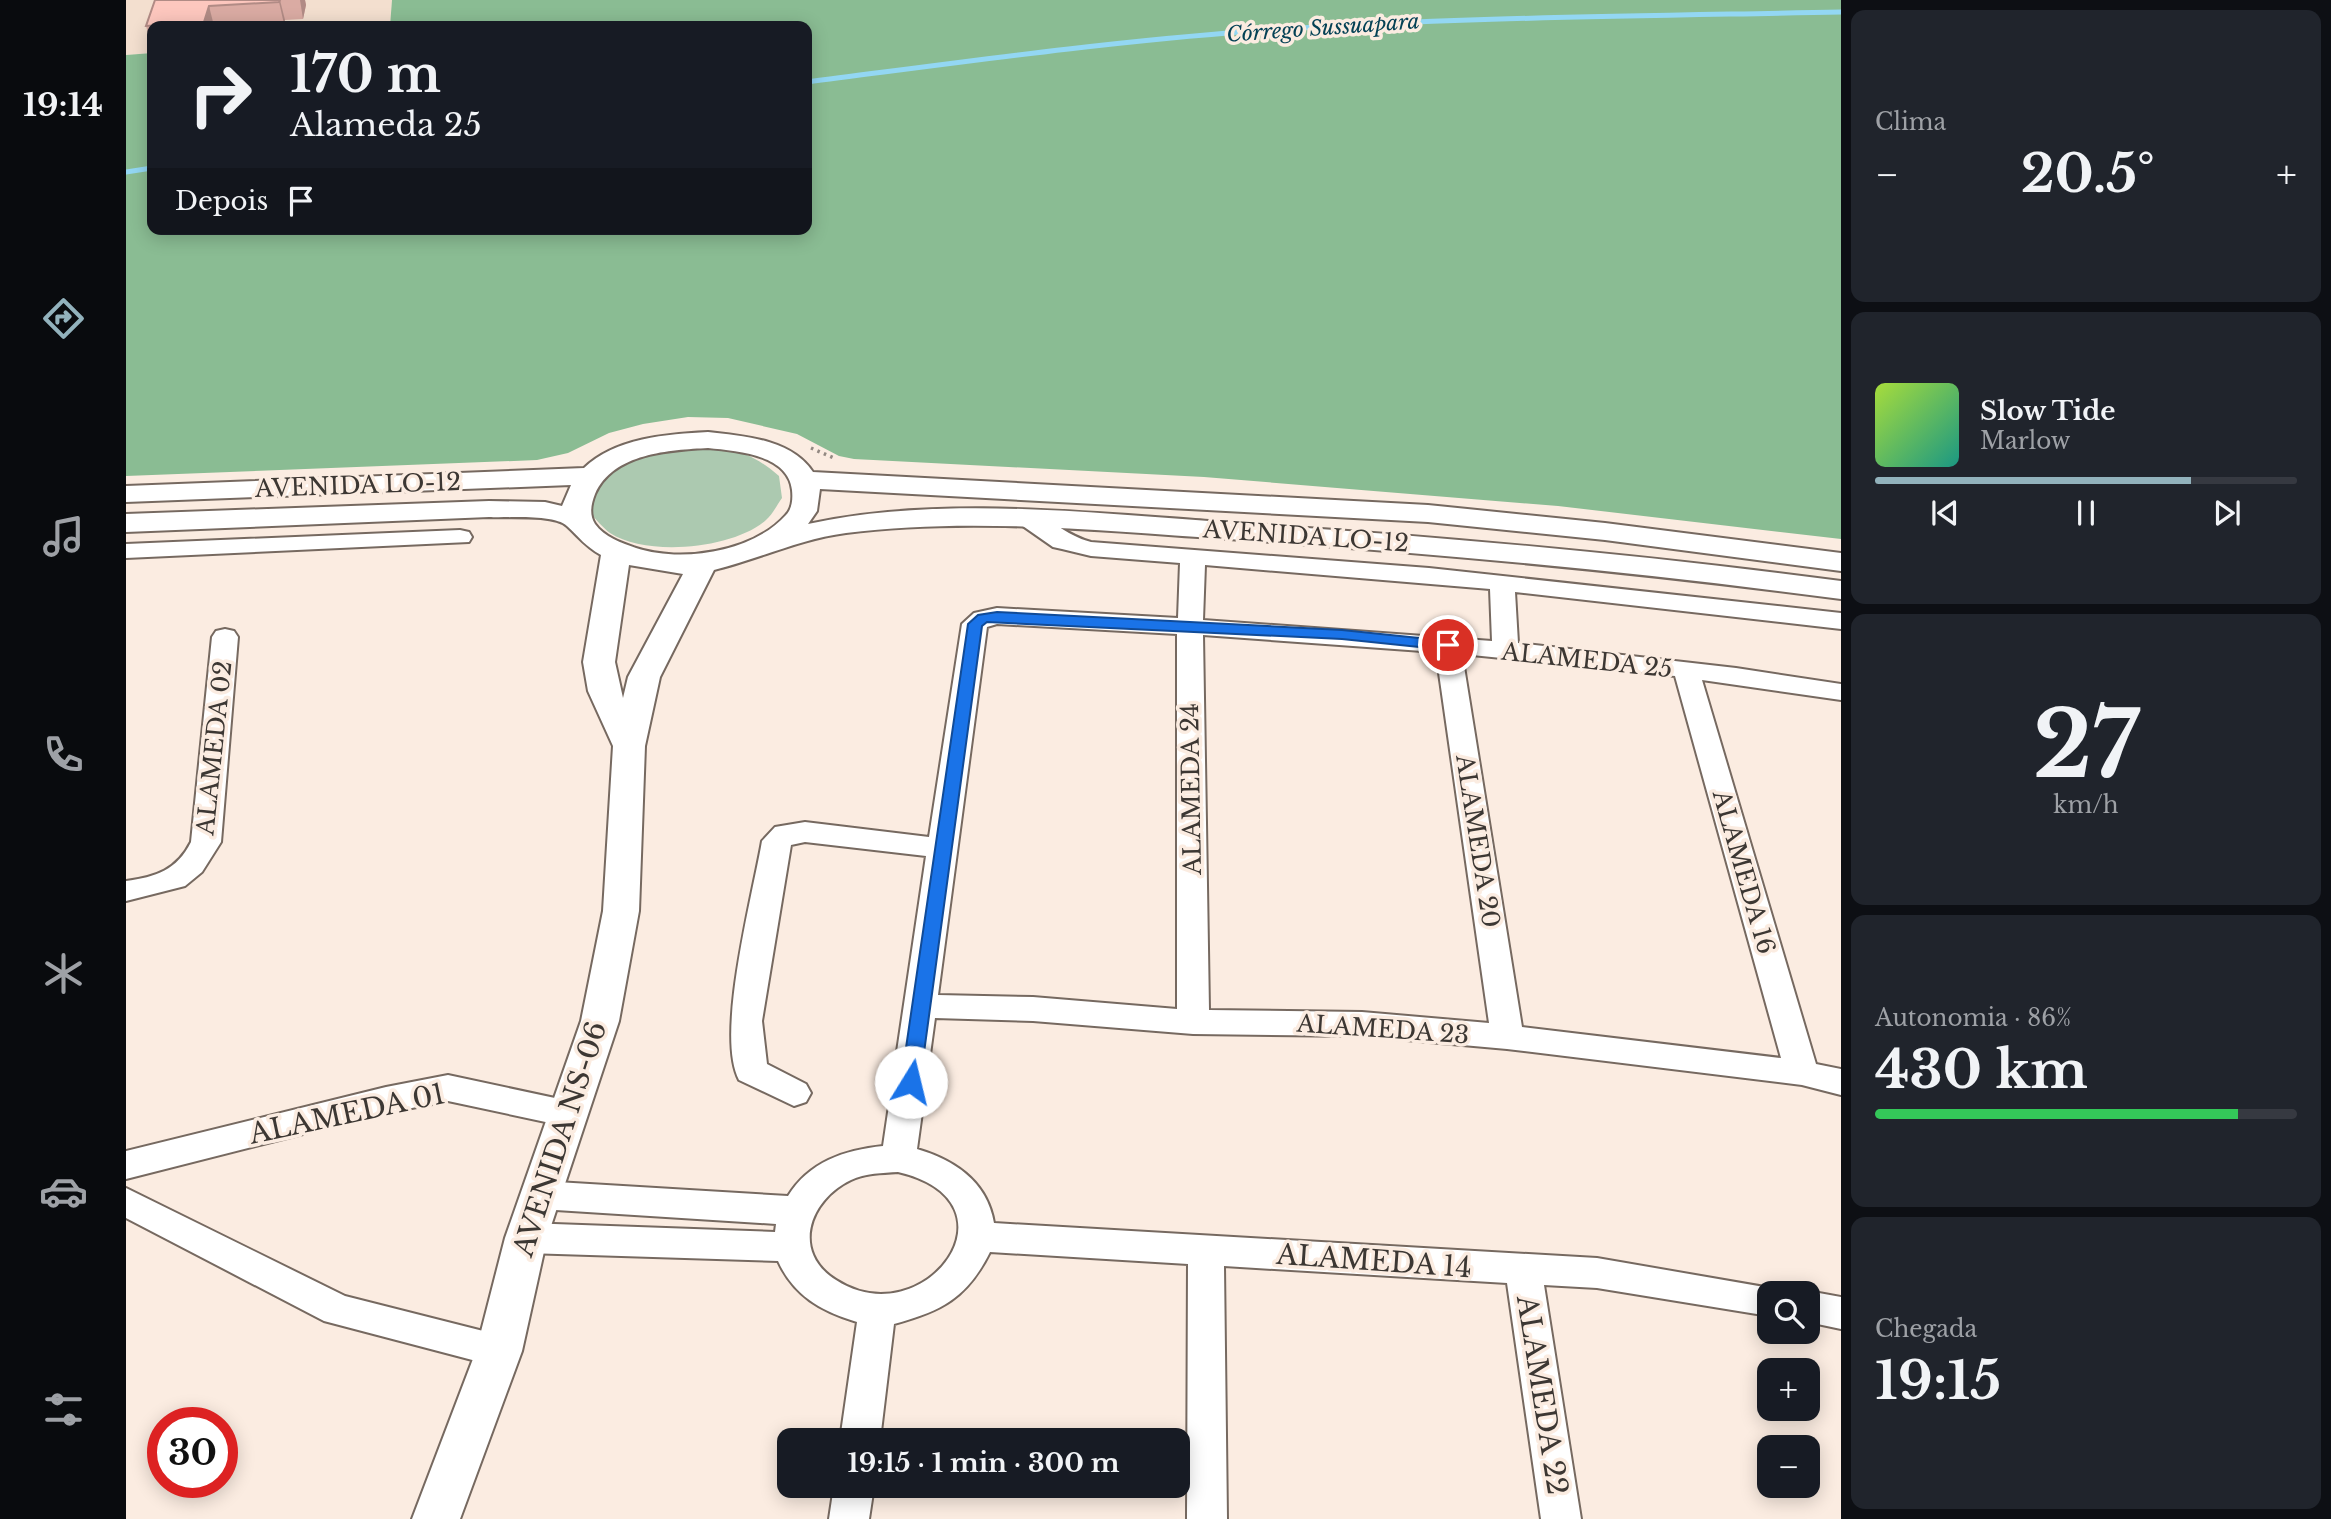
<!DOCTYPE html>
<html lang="pt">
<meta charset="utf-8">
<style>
:root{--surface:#171b24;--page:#20242c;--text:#f1f3f6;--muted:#9ea1a6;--line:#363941;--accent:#92b2bc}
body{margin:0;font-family:"Libre Baskerville",serif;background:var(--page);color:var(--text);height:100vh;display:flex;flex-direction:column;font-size:26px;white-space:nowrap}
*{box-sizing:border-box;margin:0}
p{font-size:23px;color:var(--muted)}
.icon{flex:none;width:38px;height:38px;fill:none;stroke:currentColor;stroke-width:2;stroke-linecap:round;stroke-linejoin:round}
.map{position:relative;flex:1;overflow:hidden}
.side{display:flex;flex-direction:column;gap:10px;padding:10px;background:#0d0f14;width:490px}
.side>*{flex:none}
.guide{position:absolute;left:21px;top:21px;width:665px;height:214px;border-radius:14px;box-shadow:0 4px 18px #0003;background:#171b24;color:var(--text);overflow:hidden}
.fabs{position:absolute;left:1631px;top:1281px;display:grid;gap:14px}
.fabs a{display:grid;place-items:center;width:63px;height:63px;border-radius:14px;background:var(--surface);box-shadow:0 4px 18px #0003;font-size:35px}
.speed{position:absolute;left:21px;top:1407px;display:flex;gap:14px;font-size:35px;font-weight:700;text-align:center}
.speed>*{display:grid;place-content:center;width:91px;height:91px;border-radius:50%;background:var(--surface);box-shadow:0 4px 18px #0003;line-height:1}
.speed .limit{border:10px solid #d22;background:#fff;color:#111}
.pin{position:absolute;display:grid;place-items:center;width:60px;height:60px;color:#fff;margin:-30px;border:4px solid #fff;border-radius:50%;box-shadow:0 2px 7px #0007}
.me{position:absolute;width:77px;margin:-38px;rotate:9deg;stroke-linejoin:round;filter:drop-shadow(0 0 5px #0008)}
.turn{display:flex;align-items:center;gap:24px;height:147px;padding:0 28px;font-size:32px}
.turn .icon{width:91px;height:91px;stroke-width:2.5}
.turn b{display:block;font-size:49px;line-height:60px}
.then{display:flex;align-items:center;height:66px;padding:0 28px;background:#0003;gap:14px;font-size:26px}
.big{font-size:52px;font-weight:800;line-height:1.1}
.side .card{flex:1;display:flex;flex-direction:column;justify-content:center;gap:10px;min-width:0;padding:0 24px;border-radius:14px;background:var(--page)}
.side .dial{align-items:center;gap:0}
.dial b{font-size:91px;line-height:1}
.song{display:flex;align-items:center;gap:21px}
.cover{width:84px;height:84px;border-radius:10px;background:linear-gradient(135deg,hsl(80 70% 55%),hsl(170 70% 35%))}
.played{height:7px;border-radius:4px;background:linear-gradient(90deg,var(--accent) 75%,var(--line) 75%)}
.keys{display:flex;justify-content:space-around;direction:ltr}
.heat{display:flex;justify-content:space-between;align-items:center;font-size:38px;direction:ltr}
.charge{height:10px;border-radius:5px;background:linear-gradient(90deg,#34c759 86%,var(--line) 0)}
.trip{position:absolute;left:651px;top:1428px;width:413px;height:70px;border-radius:14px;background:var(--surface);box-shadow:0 4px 18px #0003;font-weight:800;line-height:70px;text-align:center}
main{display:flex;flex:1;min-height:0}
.tab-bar{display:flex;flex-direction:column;width:126px;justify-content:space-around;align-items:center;background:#090b0e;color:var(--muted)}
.tab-bar .icon{width:49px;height:49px}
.tab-bar .on{color:var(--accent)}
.tab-bar b{font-size:32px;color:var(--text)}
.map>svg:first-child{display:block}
</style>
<main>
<nav class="tab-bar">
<b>19:14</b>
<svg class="icon on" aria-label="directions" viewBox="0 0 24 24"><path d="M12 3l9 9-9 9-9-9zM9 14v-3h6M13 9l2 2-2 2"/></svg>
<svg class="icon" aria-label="music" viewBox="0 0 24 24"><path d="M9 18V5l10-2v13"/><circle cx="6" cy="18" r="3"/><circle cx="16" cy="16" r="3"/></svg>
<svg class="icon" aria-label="phone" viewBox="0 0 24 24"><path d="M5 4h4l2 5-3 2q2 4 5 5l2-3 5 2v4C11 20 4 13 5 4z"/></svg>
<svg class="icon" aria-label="climate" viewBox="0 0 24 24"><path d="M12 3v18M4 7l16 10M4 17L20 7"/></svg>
<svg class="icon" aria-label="car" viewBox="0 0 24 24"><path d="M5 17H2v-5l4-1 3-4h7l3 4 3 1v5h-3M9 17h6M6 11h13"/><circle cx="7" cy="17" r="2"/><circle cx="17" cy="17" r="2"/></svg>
<svg class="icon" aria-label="filters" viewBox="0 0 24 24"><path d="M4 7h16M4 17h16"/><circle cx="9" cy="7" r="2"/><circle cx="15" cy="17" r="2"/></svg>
</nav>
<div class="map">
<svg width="1715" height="1519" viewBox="0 0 1715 1519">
<rect width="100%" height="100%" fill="#fbece1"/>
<path fill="#f3dfcf" d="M0,0H266L264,26H26V53L0,55Z"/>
<path fill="#acc9b0" d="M556,446C599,447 619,447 653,476L656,498C651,505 646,515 640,520C607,549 521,557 484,533C477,528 470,519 464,513V491C494,457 514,454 556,446Z"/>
<path fill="#8abc93" d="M266,0H1715V539L1432,506L1211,488L1078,477L728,459L713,456L671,434L602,418L562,417L517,424L483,433L442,453L411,460L0,476V55L26,53V229H681V26H264Z"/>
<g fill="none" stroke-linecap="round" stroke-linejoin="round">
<path stroke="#93d7f3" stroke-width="5" d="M681,82C830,63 978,42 1128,31C1323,17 1519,16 1715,12
M0,172L26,168"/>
<g stroke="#766960" stroke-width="4">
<path id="minor" d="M902,512C925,517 938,535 965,542L1303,568L1715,613V629L1389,592L1392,643L1610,668L1715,684V700L1576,680L1690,1064L1715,1069V1095L1676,1085L1381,1049L1236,1036L1067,1034L907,1021L809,1018L791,1149C828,1160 861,1181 868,1223L1471,1258L1656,1290L1658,1293H1643V1316L1471,1288L1418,1285L1455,1519H1415L1381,1283L1098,1266L1101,1519H1061L1062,1264L864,1252C841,1298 816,1311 768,1324L754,1440H714L731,1322C695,1311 668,1296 652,1261L400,1253L387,1248L382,1238L387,1228L400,1223L649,1232L650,1224L414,1209L402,1205L396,1195L402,1185L414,1181L662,1196C683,1162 718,1150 757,1146L800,856L679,842L665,845L636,1021L641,1064L680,1084L685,1093L680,1102L668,1106L613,1080C589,1035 627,894 636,841L649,827L679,822L803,837L836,624L848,613L871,608L1052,618L1054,563L965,556L936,549L927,547L894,524L890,519L894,514ZM1079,565L1364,589L1366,641L1077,620ZM871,624L1051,634V1009L907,997L812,995L861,627ZM1077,635L1310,652L1363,1023L1236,1012L1083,1010ZM1336,654L1549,676L1655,1058L1396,1027ZM772,1172C900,1202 798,1337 710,1280C665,1252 683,1200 725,1180C739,1173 757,1173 772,1172Z
M334,530L343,532L346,537L343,542L0,558V544Z
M99,629L108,631L112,637L95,842L76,872L59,886L0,901V881C30,877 51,870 65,842L86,637L90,631Z
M322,1075L443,1101L455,1105L460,1114L455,1123L443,1127L322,1101L260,1113L0,1179V1151L260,1087Z
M0,1188L219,1296L373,1335L386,1340L392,1351L386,1362L373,1367L198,1321L0,1218Z
M1682,1291L1715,1297V1329L1682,1322V1293H1677Z
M708,1486H748L743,1519H703Z"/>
</g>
<g stroke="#766960" stroke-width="4">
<path id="tertiary" d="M582,432C618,436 665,439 687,472L1302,505L1479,523L1715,553V571L1479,540L1302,522L694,489L691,511L682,524C809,496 954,512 1083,521C1295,535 1505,553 1715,581V599C1511,572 1307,553 1102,539C975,531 846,517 720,533C674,539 633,559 588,570L534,677L519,746L513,911L493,1021L421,1238L396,1351L334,1519H286L350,1351L379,1238L455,1021L477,911L487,746L462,691L457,662L475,555C459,546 454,538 441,526C428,514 381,518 363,517L0,532V514L363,501L419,502L436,506L445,485L0,502V486L458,468C489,438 541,434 582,432ZM582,448C610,451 662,454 666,490C667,499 666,509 660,515C627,552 555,563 510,548C496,543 478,537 469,524C463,515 465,504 469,494C487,453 544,450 582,448ZM503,565L557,574L502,677L497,698L489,662Z"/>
</g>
<path stroke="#938982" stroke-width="3.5" stroke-dasharray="2.5 4.5" stroke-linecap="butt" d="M685,448L708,458"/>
<use href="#minor" fill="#fff" fill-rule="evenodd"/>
<use href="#tertiary" fill="#fff" fill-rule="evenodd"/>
</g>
<path fill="#daaba3" d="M29,0H179L180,5L177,19L159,20L158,24L119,26H26V48L20,26Z"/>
<path fill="#b18b85" d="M154,0L159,20L158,24L153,2Z
M174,0H179L180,5L177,19Z
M83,6L88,26H79L78,22Z"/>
<path fill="#fdc7be" stroke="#b18b85" stroke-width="2" d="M29,0H154L153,2L83,6L78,22L20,26Z"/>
<path fill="#1a73e8" stroke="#114b97" stroke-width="2" d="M871,612L1216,630L1322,641L1329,645L1322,650L1216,639L861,622L856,626L794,1082L785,1089L775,1082L842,624L852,615Z"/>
<g text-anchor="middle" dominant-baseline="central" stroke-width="7" stroke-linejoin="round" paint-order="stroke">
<g font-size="21" font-style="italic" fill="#044155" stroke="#fbece1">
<text transform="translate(1197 28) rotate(-4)">Córrego Sussuapara</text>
</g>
<g font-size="24" fill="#3c3733" stroke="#fbece1">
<text transform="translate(232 485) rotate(-2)">AVENIDA LO-12</text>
<text transform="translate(1180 536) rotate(4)">AVENIDA LO-12</text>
<text transform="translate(1461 660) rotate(6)">ALAMEDA 25</text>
<text transform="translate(88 748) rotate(-84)">ALAMEDA 02</text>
<text transform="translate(1065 789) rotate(-91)">ALAMEDA 24</text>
<text transform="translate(1352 841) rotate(81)">ALAMEDA 20</text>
<text transform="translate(1618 872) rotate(74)">ALAMEDA 16</text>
<text transform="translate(1257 1029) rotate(4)">ALAMEDA 23</text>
</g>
<g font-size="28" fill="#3c3733" stroke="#fbece1">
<text transform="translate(221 1114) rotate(-12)">ALAMEDA 01</text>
<text transform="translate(434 1139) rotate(-72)">AVENIDA NS-06</text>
<text transform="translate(1248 1261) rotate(4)">ALAMEDA 14</text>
<text transform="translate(1416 1395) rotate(81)">ALAMEDA 22</text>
</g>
</g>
</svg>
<div class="fabs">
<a><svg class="icon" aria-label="search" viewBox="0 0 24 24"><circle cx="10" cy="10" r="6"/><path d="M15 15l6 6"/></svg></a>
<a>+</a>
<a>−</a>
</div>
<div class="speed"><div class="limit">30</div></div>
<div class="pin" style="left:1322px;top:645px;background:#d93025"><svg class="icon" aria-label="arrive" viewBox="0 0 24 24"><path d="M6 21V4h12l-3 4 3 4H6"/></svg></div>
<svg class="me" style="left:785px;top:1082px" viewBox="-20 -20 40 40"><circle r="19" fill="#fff"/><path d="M0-13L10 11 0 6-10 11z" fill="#1a73e8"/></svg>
<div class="trip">19:15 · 1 min · 300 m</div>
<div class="guide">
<div class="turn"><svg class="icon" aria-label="right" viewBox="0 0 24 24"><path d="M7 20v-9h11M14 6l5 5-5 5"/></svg><div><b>170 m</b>Alameda 25</div></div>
<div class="then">Depois<svg class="icon" aria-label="arrive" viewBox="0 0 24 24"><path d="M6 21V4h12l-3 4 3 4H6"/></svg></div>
</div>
</div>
<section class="side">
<div class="card"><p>Clima</p>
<div class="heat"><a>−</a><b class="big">20.5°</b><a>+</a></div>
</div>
<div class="card">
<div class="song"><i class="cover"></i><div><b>Slow Tide</b><p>Marlow</p></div></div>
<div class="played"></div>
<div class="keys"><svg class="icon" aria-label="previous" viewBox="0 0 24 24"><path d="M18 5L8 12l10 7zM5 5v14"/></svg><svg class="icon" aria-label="pause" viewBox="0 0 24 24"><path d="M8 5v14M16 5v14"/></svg><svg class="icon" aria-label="next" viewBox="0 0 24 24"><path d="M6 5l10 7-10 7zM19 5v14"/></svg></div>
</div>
<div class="card dial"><b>27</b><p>km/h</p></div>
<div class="card"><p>Autonomia · 86%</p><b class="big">430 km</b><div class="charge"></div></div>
<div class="card"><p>Chegada</p><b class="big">19:15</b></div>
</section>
</main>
